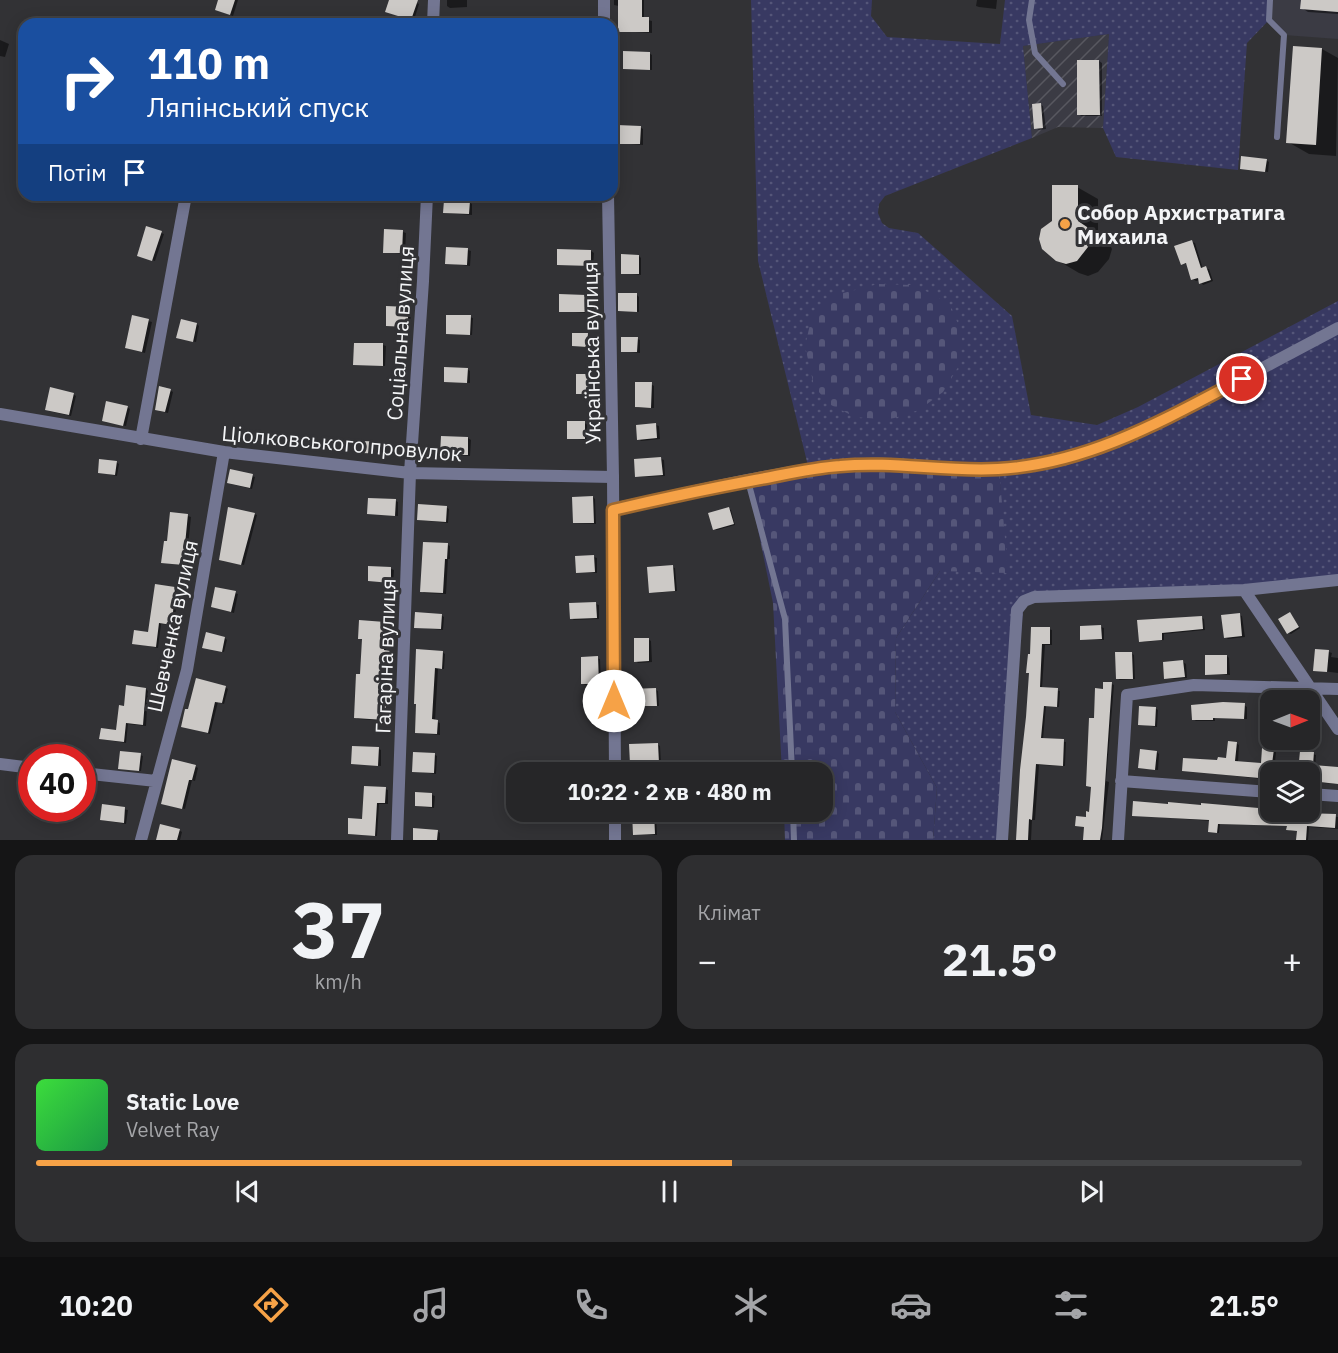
<!DOCTYPE html>
<html lang="uk">
<meta charset="utf-8">
<style>
:root{--surface:#262628;--page:#2e2e30;--text:#f1f3f6;--muted:#a4a5a8;--line:#424345;--accent:#f6a247}
body{margin:0;font-family:"IBM Plex Sans",sans-serif;background:var(--page);color:var(--text);height:100vh;display:flex;flex-direction:column;font-size:22px;white-space:nowrap}
*{box-sizing:border-box;margin:0}
p{font-size:20px;color:var(--muted)}
.icon{flex:none;width:33px;height:33px;fill:none;stroke:currentColor;stroke-width:2;stroke-linecap:round;stroke-linejoin:round}
.map{position:relative;height:840px;overflow:hidden}
.drawer{display:flex;flex-direction:column;gap:15px;padding:15px;background:#151516;flex:1}
.drawer>*{flex:none}
.guide{position:absolute;left:18px;top:18px;width:600px;height:183px;border-radius:18px;box-shadow:0 3px 15px #0003,0 0 0 2px var(--line);background:#1a4fa0;color:#fff;overflow:hidden}
.needle{width:39px;rotate:89deg}
.controls{position:absolute;left:1260px;top:690px;display:grid;gap:12px}
.controls a{display:grid;place-items:center;width:60px;height:60px;border-radius:12px;background:var(--surface);box-shadow:0 3px 15px #0003,0 0 0 2px var(--line);font-size:30px}
.speed{position:absolute;left:18px;top:744px;display:flex;gap:12px;font-size:30px;font-weight:700;text-align:center}
.speed>*{display:grid;place-content:center;width:78px;height:78px;border-radius:50%;background:var(--surface);box-shadow:0 3px 15px #0003,0 0 0 2px var(--line);line-height:1}
.speed .limit{border:9px solid #d22;background:#fff;color:#111}
.pin{position:absolute;display:grid;place-items:center;width:51px;height:51px;color:#fff;margin:-26px;border:3px solid #fff;border-radius:50%;box-shadow:0 2px 6px #0007}
.me{position:absolute;width:66px;margin:-33px;rotate:0deg;stroke-linejoin:round;filter:drop-shadow(0 0 4px #0008)}
.turn{display:flex;align-items:center;gap:21px;height:126px;padding:0 30px;font-size:27px}
.turn .icon{width:78px;height:78px;stroke-width:2.5}
.turn b{display:block;font-size:42px;line-height:51px}
.then{display:flex;align-items:center;height:57px;padding:0 30px;background:#0003;gap:12px;font-size:22px}
.big{font-size:45px;font-weight:700;line-height:1.1}
.drawer .widget{flex:1;display:flex;flex-direction:column;justify-content:center;gap:9px;min-width:0;padding:0 21px;border-radius:18px;background:var(--page)}
.drawer .dial{align-items:center;gap:0}
.dial b{font-size:78px;line-height:1}
.song{display:flex;align-items:center;gap:18px}
.cover{width:72px;height:72px;border-radius:9px;background:linear-gradient(135deg,hsl(120 70% 55%),hsl(140 70% 35%))}
.played{height:6px;border-radius:3px;background:linear-gradient(90deg,var(--accent) 55%,var(--line) 55%)}
.keys{display:flex;justify-content:space-around;direction:ltr}
.heat{display:flex;justify-content:space-between;align-items:center;font-size:33px;direction:ltr}
.drawer .tiles{flex:1;display:grid;gap:15px;grid-template-columns:1fr 1fr}
.widget:last-child{grid-column:span 2}
.trip{position:absolute;left:506px;top:762px;width:327px;height:60px;border-radius:18px;background:var(--surface);box-shadow:0 3px 15px #0003,0 0 0 2px var(--line);font-weight:700;line-height:60px;text-align:center}
.tab-bar{display:flex;height:96px;justify-content:space-around;align-items:center;background:#0f0f10;color:var(--muted)}
.tab-bar .icon{width:42px;height:42px}
.tab-bar .active{color:var(--accent)}
.tab-bar b{font-size:27px;color:var(--text)}
.map>svg:first-child{display:block}
</style>
<div class="map">
<svg width="1338" height="840" viewBox="0 0 1338 840">
<defs>
<pattern id="industrial-furrows" width="10" height="10" patternUnits="userSpaceOnUse" patternTransform="scale(1.5)"><rect width="10" height="10" fill="#3b3b44"/><path d="M-1 1l2-2M0 10L10 0M9 11l2-2" fill="none" stroke="#585860"/></pattern>
<pattern id="green-dots" width="8" height="8" patternUnits="userSpaceOnUse" patternTransform="scale(1.5)"><rect width="8" height="8" fill="#383962"/><path d="M2 2h.1M6 6h.1" fill="none" stroke="#555679" stroke-width="1.8" stroke-linecap="round"/></pattern>
<pattern id="cemetery-stones" width="16" height="16" patternUnits="userSpaceOnUse" patternTransform="scale(1.5)"><rect width="16" height="16" fill="#383962"/><path d="M2 7V4a2 2 0 0 1 4 0v3zM10 15v-3a2 2 0 0 1 4 0v3z" fill="#555679"/></pattern>
</defs>
<rect width="100%" height="100%" fill="#323235"/>
<path fill="#3b3b44" d="M1270,0H1338V39L1284,35L1269,20Z"/>
<path fill="url(#industrial-furrows)" d="M1109,34L1103,128L1058,127L1032,138L1023,46Z"/>
<path fill="url(#green-dots)" d="M751,0H872L871,16L887,37L1000,44L1005,0H1270L1269,20L1247,43L1238,170L1116,157L1103,128L1109,34L1023,46L1032,138L885,196L879,204L878,213L882,223L889,228L918,233L1012,316L1031,415L1097,425L1138,407L1338,301V580L1024,601L1002,840H933L937,788L895,712L896,638L940,571L1001,498L999,469L809,470L758,261Z"/>
<path fill="url(#cemetery-stones)" d="M878,284L911,285L935,295L952,309L962,334L960,364L943,392L919,410L888,420L855,417L829,404L814,386L805,346L812,316L832,296Z
M999,469L1008,573L940,571L896,638L895,712L937,788L933,840H785L784,812H822V772H782L773,603L748,481L809,470Z"/>
<path fill="#0007" d="M220,0H238L233,16L219,11Z
M390,0H410L419,4L414,20L390,13Z
M447,0H467V7L450,8L447,6Z
M614,0H644V19L652,21V33L619,31V6L614,5Z
M977,0H997L996,9L979,7L976,6Z
M1302,0H1338V14L1308,12L1302,8Z
M0,40L9,44L5,57L0,56Z
M1295,47L1322,49L1338,58L1336,156L1309,154L1288,142Z
M649,53L652,55V70L624,69Z
M1099,61L1102,63V116H1081L1079,114Z
M1041,105L1043,106L1046,129L1039,130L1036,128Z
M640,127L643,129V145L619,143Z
M1266,160L1269,162L1268,172L1241,168Z
M1077,187L1098,199V234L1108,241L1112,249L1109,259L1098,272L1088,276L1079,273L1057,260L1053,222Z
M383,195H405V199H386Z
M574,195H592V202H577L574,200Z
M469,202L472,204V215L445,213Z
M403,232L406,233L405,254L385,252Z
M161,233L164,234L155,261L141,256Z
M1192,242L1195,243L1203,269H1209L1213,281L1203,285L1200,280L1196,281L1193,279L1188,264H1182Z
M468,250L471,251L470,266L446,263Z
M591,251L594,253L593,266L558,264Z
M639,256L641,258V275L623,273Z
M637,295L639,297V312L620,310Z
M585,296L588,298V313L561,311Z
M408,309L411,310L410,327L387,325Z
M133,317L152,322L145,353L126,348Z
M470,317L473,318L472,335L447,333Z
M197,324L199,326L196,342L180,339Z
M587,335L590,336V347L573,346Z
M637,339L640,340V353L622,351Z
M383,345L386,346L385,366L355,364Z
M467,369L470,371V383L445,381Z
M589,376L592,377V395L577,393Z
M651,384L654,386V408H639L636,407Z
M170,390L173,392L168,413L159,411Z
M73,394L76,396L71,416L49,411Z
M127,407L130,409L126,426L106,422Z
M584,423L587,424V440L569,438Z
M656,425L659,426L660,439L641,441L639,439Z
M468,438L471,440L470,456L442,454Z
M388,443L391,445V455L363,452Z
M661,459L664,460L665,476L639,477L637,476Z
M116,462L119,464L117,476L99,472Z
M252,476L255,477L252,489L231,484Z
M593,497L595,499L596,524L574,523Z
M396,501L398,502V516L368,513Z
M446,507L449,509L448,523L419,520Z
M729,509L731,510L735,525L717,530L714,529Z
M254,514L257,515L244,565L223,561Z
M188,516L191,517L186,566L166,563L163,562L168,543Z
M448,545L450,546V559H448L446,594L424,593L421,591Z
M594,557L597,558V573L577,572Z
M672,567L675,568L677,591L653,593L651,592Z
M391,569L394,570L393,583L369,580Z
M174,588L177,590L175,625L161,624L158,648L134,643L150,633Z
M235,593L238,594L234,613L212,607Z
M596,604L599,605V619L574,620L571,618Z
M1290,613L1300,628L1291,634L1288,633Z
M441,615L444,617L443,630L415,627Z
M1239,615L1242,616L1245,637L1228,639L1225,637Z
M1201,617L1204,619L1205,630L1164,634V640L1144,642L1141,641Z
M385,623L387,625L386,652L392,654V662H385L382,707L388,708L387,721L358,719L355,717L362,675L363,640L360,638Z
M1101,627L1104,628V640L1081,639Z
M1049,629L1052,630V645H1045L1042,688L1060,691L1059,707L1046,706L1043,739L1066,742L1065,766L1039,765L1035,820H1032L1031,840H1017L1030,674L1028,672Z
M225,638L227,640L224,652L207,648Z
M648,639L651,641L652,662L638,663L636,661Z
M1316,651L1329,652L1332,653L1331,657L1338,658V673L1315,670Z
M442,652L445,654L444,669H438L435,721L440,723V735L419,733L417,732L418,704Z
M1131,653L1134,655L1135,679L1120,680L1117,678Z
M1227,656L1229,658L1230,675L1206,674Z
M597,658L600,659L601,685H586L583,684Z
M1183,662L1186,664L1187,678L1169,679L1166,678Z
M1112,684L1114,685L1106,781L1109,782L1102,840H1085V827L1077,825L1087,818L1091,813L1092,787L1088,785L1095,720L1104,690Z
M225,687L228,689L224,704L218,702L210,734L186,727Z
M146,689L148,691L146,726L128,724L126,743L101,739L117,732L125,707Z
M656,690L658,691L659,706L634,705Z
M1264,702H1270V733V719L1264,718Z
M1244,705L1247,707V719L1215,718V721H1196L1193,719Z
M1155,708L1158,710L1157,727L1139,724Z
M1236,743L1239,745L1238,762L1262,765L1273,750L1276,752L1274,772H1270V780L1184,770L1227,760Z
M657,744L660,746L661,764L634,765L631,764Z
M379,749L381,750V766L353,763Z
M1157,752L1159,754L1158,770L1140,768Z
M1313,754L1316,755L1315,767L1338,769V784L1310,782V772H1294L1295,767L1300,768Z
M140,755L143,756L141,771L122,769Z
M435,755L437,756L436,774L413,771Z
M195,766L198,768L195,781L192,780L185,809L166,805Z
M385,789L388,790V804H379L377,836L349,834L363,820Z
M432,795L435,796L434,808L416,806Z
M1203,805L1338,817V829L1309,827L1308,840H1299V831H1291L1288,829V826L1220,824L1219,833L1212,832L1211,821L1133,815L1169,806Z
M104,806L128,810L126,824L102,820Z
M578,812H604V817L581,818L578,817Z
M654,813L656,815L657,835L635,834Z
M179,830L182,832L180,840H158Z
M437,831L440,833V840H414Z"/>
<path fill="#ccc9c6" d="M218,0H235L230,15L215,10Z
M389,0H418L411,20L385,12Z
M618,0H642V17H649V32H618Z
M1301,0H1338V12L1300,9Z
M1293,46L1322,48L1316,145L1286,143Z
M623,51L650,52V70L623,69Z
M1077,60H1099L1100,115H1077Z
M1041,103L1043,128L1034,129L1032,104Z
M617,125L641,126L640,144H617Z
M1241,156L1267,159L1265,172L1240,169Z
M1052,185H1078V221L1087,227L1091,236L1088,247L1077,261L1066,264L1056,261L1042,249L1039,239L1041,229L1052,221Z
M444,200L470,201L469,214L443,213Z
M146,226L162,231L152,261L137,256Z
M384,229L403,230L402,253H383Z
M1192,240L1201,268L1206,266L1211,280L1199,284L1198,278L1191,280L1186,263L1181,265L1174,246Z
M446,247L468,248L467,265L445,264Z
M557,249L591,250V266L557,265Z
M621,254L639,255V274H621Z
M618,293H637V312L618,311Z
M559,294L586,295L585,312H559Z
M386,306L408,307V327L386,326Z
M132,315L149,319L142,352L125,348Z
M446,315H471L470,335L446,334Z
M181,319L197,323L193,342L176,338Z
M572,333H588L587,347L572,346Z
M621,337H638L637,352H621Z
M354,343H383V366L353,365Z
M444,367L468,368L467,383L444,382Z
M576,374H590L589,394H576Z
M635,382H652L651,408L635,407Z
M159,386L171,389L165,412L155,410Z
M50,387L74,393L69,415L45,410Z
M106,401L128,406L123,426L102,421Z
M567,421H585V439H567Z
M656,423L657,438L637,440L636,425Z
M441,436L468,437V455H440Z
M362,441L389,442L388,454L362,453Z
M661,457L663,475L635,477L634,459Z
M99,459L117,461L115,475L98,473Z
M230,469L253,474L250,488L227,483Z
M593,496L594,523H573L572,497Z
M368,498L396,499L395,516L367,514Z
M418,504L447,506L446,522L417,520Z
M228,507L255,513L241,565L219,560Z
M729,507L734,524L713,530L708,513Z
M170,512L188,514L183,565L161,563L164,541H167Z
M423,542L448,543L447,559H445L443,593L420,592Z
M594,555L595,572L576,573L575,556Z
M673,565L675,591L649,593L647,567Z
M368,566L391,567V583L368,581Z
M155,584L175,587L172,625L159,623L156,647L132,644L134,630L148,632Z
M215,587L236,591L231,612L211,607Z
M596,602L597,618L570,619L569,603Z
M415,612L442,614L441,629L414,628Z
M1290,612L1299,627L1287,634L1278,619Z
M1240,613L1242,636L1224,638L1221,615Z
M1202,616L1203,629L1162,633V640L1139,642L1137,620Z
M359,620L385,622L384,650L390,651V662L382,661L380,705H386L385,720L354,718L356,674H360L362,639H358Z
M1101,625L1102,639L1080,640V626Z
M1031,627H1050V644H1042L1040,687L1058,688L1057,707L1044,706L1041,738L1064,739L1063,766L1036,764L1032,820L1029,819L1028,840H1016L1020,770L1026,717L1029,673H1026L1028,654H1030Z
M206,632L225,637L222,652L202,648Z
M634,638H649V661L634,662Z
M416,649L443,651L442,669L435,668L432,719L438,720L437,734L415,733L416,704H414Z
M1315,649L1329,650L1327,672L1313,671Z
M1115,652H1132L1133,679H1116Z
M1205,655H1227V674L1205,675Z
M598,656L599,684H581V657Z
M1183,660L1185,677L1164,679L1163,662Z
M196,678L226,686L222,703L215,702L208,733L181,727L185,709H188Z
M1103,682H1112L1102,828L1100,840H1083L1084,827L1075,826L1076,816L1086,817V811L1089,812L1091,787L1086,786L1089,718H1094L1095,688L1103,689Z
M126,685L146,688L143,725L126,723L124,742L99,739L101,728L116,730L119,705L124,706Z
M656,688L657,706H632L631,689Z
M1223,702L1245,703L1244,719L1213,718V720H1192L1191,705Z
M1139,706L1156,707L1155,726L1138,725Z
M1228,741L1237,742L1235,761L1261,763L1262,748L1274,749L1270,779L1182,771L1183,758L1217,760L1218,757L1226,758Z
M658,743L659,763L630,764L629,744Z
M352,746L379,747L378,766L351,764Z
M1140,749L1157,751L1155,770L1138,768Z
M120,751L141,753L139,771L118,769Z
M1300,751L1314,752L1313,765L1338,767V784L1310,781V772H1298Z
M413,752L435,753L434,773L412,772Z
M172,759L196,765L192,780H189L182,809L161,804Z
M364,786L386,787L385,803H377L375,836L348,834V818L362,819Z
M415,792L432,793V807L415,806Z
M1133,801L1168,804V802L1201,805V803L1270,809V812L1336,814L1335,828L1307,826L1306,840H1296L1297,831L1286,830L1287,826L1218,824L1217,833L1208,832L1209,820L1132,816Z
M102,804L125,807L124,823L100,820Z
M632,812H654L655,834L633,835Z
M160,824L180,829L177,840H156Z
M413,828L438,830L437,840H413Z"/>
<g fill="none" stroke-linecap="round" stroke-linejoin="round">
<path stroke="#737692" stroke-width="6" d="M1032,0L1029,20L1035,53L1063,84
M1270,0L1269,20L1284,35L1277,137
M748,481L785,619L792,772
M793,812L794,840"/>
<path stroke="#737692" stroke-width="12" d="M433,24L434,0
M0,414L224,452L410,473L613,477
M141,439L186,195
M1244,590L1338,729
M0,764L32,768
M82,773L156,781
M1121,781L1270,792
M1310,794L1338,796
M141,840L187,670L224,452
M397,840L410,473L423,281L427,195
M1002,840L1017,610L1024,601L1034,597L1244,590L1338,580
M1118,840L1127,695L1194,685L1338,689"/>
<path stroke="#737692" stroke-width="12" d="M604,0V24
M608,195L613,477L615,772
M613,509C695,492 784,468 867,464C894,463 921,466 948,468C989,471 1030,469 1069,458C1120,444 1164,420 1210,396C1253,373 1295,351 1338,328
M615,812V840"/>
</g>
<g fill="none" stroke-linecap="round" stroke-linejoin="round">
<g stroke="#a0692e" stroke-width="15">
<path id="route" d="M614,701L613,510C660,499 707,489 755,480C783,475 811,468 840,466C893,461 945,472 998,469C1088,464 1164,420 1242,379"/>
</g>
<use href="#route" stroke="#f6a247" stroke-width="10"/>
</g>
<circle fill="#f6a247" stroke="#323235" stroke-width="2" cx="1065" cy="224" r="6"/>
<g text-anchor="middle" dominant-baseline="central" stroke-width="6" stroke-linejoin="round" paint-order="stroke">
<g font-size="21" font-weight="bold" fill="#f4f5f7" stroke="#323235" text-anchor="start">
<text x="1077" y="212">Собор Архистратига<tspan x="1077" dy="24">Михаила</tspan></text>
</g>
<g font-size="21" fill="#f4f5f7" stroke="#323235">
<text transform="translate(400 333) rotate(-86)">Соціальна вулиця</text>
<text transform="translate(591 353) rotate(-91)">Українська вулиця</text>
<text transform="translate(342 443) rotate(5)">Ціолковського провулок</text>
<text transform="translate(172 626) rotate(-78)">Шевченка вулиця</text>
<text transform="translate(385 656) rotate(-88)">Гагаріна вулиця</text>
</g>
</g>
</svg>
<div class="controls">
<a><svg class="needle" viewBox="-14 -14 28 28"><path d="M0-13l5 13h-10z" fill="#e53935"/><path d="M0 13l5-13h-10z" fill="#a4a5a8"/></svg></a>
<a><svg class="icon" aria-label="layers" viewBox="0 0 24 24"><path d="M12 4l9 5-9 5-9-5zM3 14l9 5 9-5"/></svg></a>
</div>
<div class="speed"><div class="limit">40</div></div>
<div class="pin" style="left:1242px;top:379px;background:#d93025"><svg class="icon" aria-label="arrive" viewBox="0 0 24 24"><path d="M6 21V4h12l-3 4 3 4H6"/></svg></div>
<svg class="me" style="left:614px;top:701px" viewBox="-20 -20 40 40"><circle r="19" fill="#fff"/><path d="M0-13L10 11 0 6-10 11z" fill="#f6a247"/></svg>
<div class="trip">10:22 · 2 хв · 480 m</div>
<div class="guide">
<div class="turn"><svg class="icon" aria-label="right" viewBox="0 0 24 24"><path d="M7 20v-9h11M14 6l5 5-5 5"/></svg><div><b>110 m</b>Ляпінський спуск</div></div>
<div class="then">Потім<svg class="icon" aria-label="arrive" viewBox="0 0 24 24"><path d="M6 21V4h12l-3 4 3 4H6"/></svg></div>
</div>
</div>
<section class="drawer">
<div class="tiles">
<div class="widget dial"><b>37</b><p>km/h</p></div>
<div class="widget"><p>Клімат</p>
<div class="heat"><a>−</a><b class="big">21.5°</b><a>+</a></div>
</div>
<div class="widget">
<div class="song"><i class="cover"></i><div><b>Static Love</b><p>Velvet Ray</p></div></div>
<div class="played"></div>
<div class="keys"><svg class="icon" aria-label="previous" viewBox="0 0 24 24"><path d="M18 5L8 12l10 7zM5 5v14"/></svg><svg class="icon" aria-label="pause" viewBox="0 0 24 24"><path d="M8 5v14M16 5v14"/></svg><svg class="icon" aria-label="next" viewBox="0 0 24 24"><path d="M6 5l10 7-10 7zM19 5v14"/></svg></div>
</div>
</div>
</section>
<nav class="tab-bar">
<b>10:20</b>
<svg class="icon active" aria-label="directions" viewBox="0 0 24 24"><path d="M12 3l9 9-9 9-9-9zM9 14v-3h6M13 9l2 2-2 2"/></svg>
<svg class="icon" aria-label="music" viewBox="0 0 24 24"><path d="M9 18V5l10-2v13"/><circle cx="6" cy="18" r="3"/><circle cx="16" cy="16" r="3"/></svg>
<svg class="icon" aria-label="phone" viewBox="0 0 24 24"><path d="M5 4h4l2 5-3 2q2 4 5 5l2-3 5 2v4C11 20 4 13 5 4z"/></svg>
<svg class="icon" aria-label="climate" viewBox="0 0 24 24"><path d="M12 3v18M4 7l16 10M4 17L20 7"/></svg>
<svg class="icon" aria-label="car" viewBox="0 0 24 24"><path d="M5 17H2v-5l4-1 3-4h7l3 4 3 1v5h-3M9 17h6M6 11h13"/><circle cx="7" cy="17" r="2"/><circle cx="17" cy="17" r="2"/></svg>
<svg class="icon" aria-label="filters" viewBox="0 0 24 24"><path d="M4 7h16M4 17h16"/><circle cx="9" cy="7" r="2"/><circle cx="15" cy="17" r="2"/></svg>
<b>21.5°</b>
</nav>
